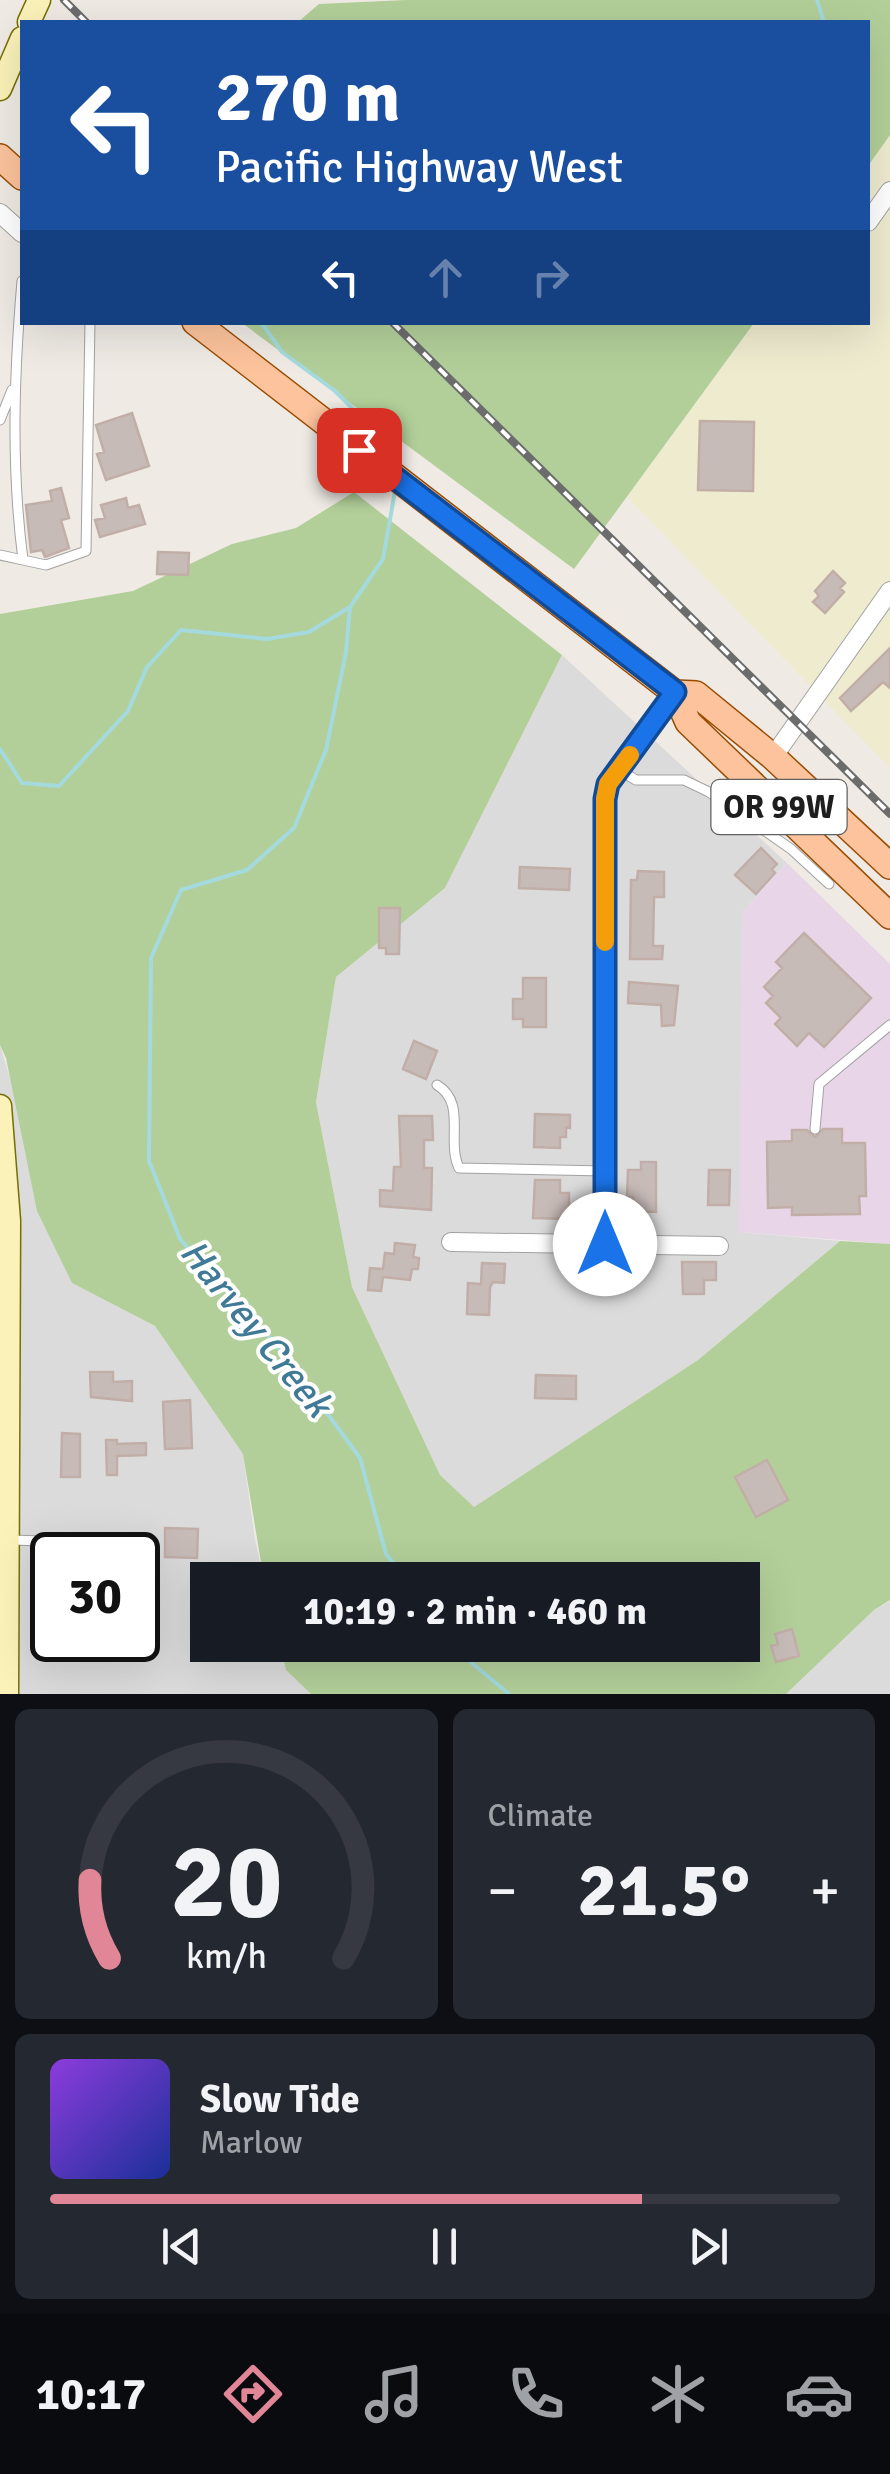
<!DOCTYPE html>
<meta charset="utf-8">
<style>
:root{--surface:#171b24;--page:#242831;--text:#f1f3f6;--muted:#9ea1a6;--line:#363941;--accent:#e18697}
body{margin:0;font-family:Signika,sans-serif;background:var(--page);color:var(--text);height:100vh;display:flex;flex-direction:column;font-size:38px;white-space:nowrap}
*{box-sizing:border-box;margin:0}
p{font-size:32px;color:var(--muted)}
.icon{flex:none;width:55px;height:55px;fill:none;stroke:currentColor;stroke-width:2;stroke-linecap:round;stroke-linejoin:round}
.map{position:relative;height:1694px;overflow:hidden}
.panel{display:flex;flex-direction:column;gap:15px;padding:15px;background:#0d0f14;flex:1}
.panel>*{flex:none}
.banner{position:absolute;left:20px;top:20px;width:850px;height:305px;border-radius:0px;box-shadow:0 10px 40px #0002;background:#1a4fa0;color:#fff;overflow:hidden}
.speed{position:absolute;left:30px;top:1532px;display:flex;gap:20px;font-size:50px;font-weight:700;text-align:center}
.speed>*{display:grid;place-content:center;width:130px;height:130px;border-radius:50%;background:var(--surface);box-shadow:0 10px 40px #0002;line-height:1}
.speed .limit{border:5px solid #111;border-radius:15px;background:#fff;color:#111}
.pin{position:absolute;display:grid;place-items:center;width:85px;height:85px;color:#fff;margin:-42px;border-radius:20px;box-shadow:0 5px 15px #0006}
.me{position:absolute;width:110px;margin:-55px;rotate:0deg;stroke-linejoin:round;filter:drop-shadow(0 0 8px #0008)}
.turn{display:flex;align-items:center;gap:35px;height:210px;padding:0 30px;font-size:45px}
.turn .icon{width:130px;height:130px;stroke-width:2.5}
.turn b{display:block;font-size:70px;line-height:85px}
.lanes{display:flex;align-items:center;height:95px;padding:0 30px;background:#0003;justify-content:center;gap:50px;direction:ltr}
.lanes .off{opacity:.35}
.big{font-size:75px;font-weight:700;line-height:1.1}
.panel .card{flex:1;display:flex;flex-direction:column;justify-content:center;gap:15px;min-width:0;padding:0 35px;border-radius:15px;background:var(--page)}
.panel .dial{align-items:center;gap:0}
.dial svg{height:260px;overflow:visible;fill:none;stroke:var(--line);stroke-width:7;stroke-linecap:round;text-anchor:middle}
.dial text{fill:var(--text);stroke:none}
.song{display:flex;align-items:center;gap:30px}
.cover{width:120px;height:120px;border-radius:15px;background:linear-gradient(135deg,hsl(270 70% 55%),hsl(230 70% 35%))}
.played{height:10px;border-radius:5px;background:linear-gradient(90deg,var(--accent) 75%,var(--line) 75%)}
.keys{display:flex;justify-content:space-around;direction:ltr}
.heat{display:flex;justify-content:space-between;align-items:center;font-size:55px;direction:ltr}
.panel .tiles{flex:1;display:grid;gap:15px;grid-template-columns:1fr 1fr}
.card:last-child{grid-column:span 2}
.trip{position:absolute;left:190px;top:1562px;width:570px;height:100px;border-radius:0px;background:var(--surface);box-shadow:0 10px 40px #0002;font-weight:700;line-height:100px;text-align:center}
.tab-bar{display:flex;height:160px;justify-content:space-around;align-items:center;background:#090b0e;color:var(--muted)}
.tab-bar .icon{width:70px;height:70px}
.tab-bar .on{color:var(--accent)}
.tab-bar b{font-size:45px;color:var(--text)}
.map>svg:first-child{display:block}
</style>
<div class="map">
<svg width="890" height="1694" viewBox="0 0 890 1694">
<rect width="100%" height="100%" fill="#efeae4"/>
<path fill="#dcdbdb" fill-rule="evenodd" d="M562,655L787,863L743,911L740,1232L840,1241L698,1360L474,1508L440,1475L352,1287L316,1102L336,977L445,888Z
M0,1045L72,1283L155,1326L243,1454L255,1540L264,1580H208V1645H280L286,1670L311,1694H0ZM52,1555H138V1640H52Z
M890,1601V1694H786L874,1610Z"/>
<path fill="#e8d6e8" d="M787,863L890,964V1244L739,1232L743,911Z"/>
<path fill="#eeebcf" d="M890,135V768L627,497L754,323L868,322V166Z"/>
<path fill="#b2cf99" d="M406,0H890V135L868,166V22H298L319,4Z
M242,323H754L574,569Z
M354,492L562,655L445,888L336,977L316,1102L352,1287L440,1475L474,1507L698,1360L840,1241L890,1244V1600L874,1610L786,1694H311L286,1670L280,1645H742V1580H264L243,1454L155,1326L72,1283L37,1211L6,1058L0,1045V614L133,591L232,544L296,528Z"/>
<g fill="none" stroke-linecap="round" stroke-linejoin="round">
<path stroke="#a4dadd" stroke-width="4" d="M817,0L824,22
M261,322L282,352L335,391L390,446L392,461
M350,607L346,652L326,750L294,828L247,870L181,890L151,958L149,1161L180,1239L280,1349L360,1458L386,1554L407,1580
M0,749L22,783L59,786L128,711L147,667L181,630L267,639L309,632L350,607L383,559L395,491
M458,1645L473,1664L509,1694"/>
</g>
<path fill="#c7bbb8" stroke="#c1aea7" stroke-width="2.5" d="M132,413L149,466L106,480L97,454L104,452L96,425Z
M700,421L754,422L753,491L698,490Z
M61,488L69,518L61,520L69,548L45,557L42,550L31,552L26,505L52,501L50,491Z
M126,498L128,508L139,505L145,524L100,537L95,520L105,518L101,505Z
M158,552L189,553L188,575L157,574Z
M833,571L845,583L840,588L844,592L825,613L813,602L819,596L815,591Z
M890,648V688L883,682L851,711L840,698Z
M761,848L777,864L772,869L775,873L756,894L735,875Z
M520,867L570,869L569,890L519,888Z
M638,871L664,872V897H654L653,946H663L662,959H630L631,880H637Z
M379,908H400L399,954H386V948H379Z
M804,933L871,998L824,1047L809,1033L797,1046L775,1024L781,1018L766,1003L773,996L764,987L782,968L776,962Z
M523,978H546V1027H523V1019H513V999H523Z
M629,982L678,986L674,1025L662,1026L661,1005L628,1003Z
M414,1041L437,1051L426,1079L403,1069Z
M535,1114L570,1115V1128L566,1127V1137H560V1148L534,1147Z
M399,1116H432L433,1140H424V1168H432L431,1210L380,1206V1190L393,1191L394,1167H401Z
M823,1129H842V1143H865L866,1196H859L860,1214L792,1215V1207L768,1208L767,1142L792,1141V1130H807L815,1137Z
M641,1162H656V1212L633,1211V1197H627L628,1170H641Z
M709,1170H730L729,1205H708Z
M535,1180H560V1193H569V1219L533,1218Z
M395,1243L415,1245L413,1257L419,1258L418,1269H412L410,1280L383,1277L381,1291L368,1290L370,1268L383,1269L385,1253L394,1254Z
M682,1262H716V1280H704V1294H683Z
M482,1263L505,1264L504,1283L493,1282L490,1287L489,1315L467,1314L468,1283L481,1284Z
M90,1372H113V1382L132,1381V1401L91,1397Z
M536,1375L576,1376V1399L535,1398Z
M190,1400L192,1448L165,1449L163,1402Z
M62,1433L80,1434V1477H61Z
M106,1440H117V1444L146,1443V1455L117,1456V1475H107Z
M767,1460L788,1500L756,1517L735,1477Z
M165,1528L198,1529L197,1558L165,1557Z
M792,1629L799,1656L776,1662L771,1646L778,1644L775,1634Z"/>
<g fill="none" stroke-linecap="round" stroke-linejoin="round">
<g stroke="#a2a2a2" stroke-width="11">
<path id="lane" d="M22,281C14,374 11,467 23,560L46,565L86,551L90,322
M0,420L12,390
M0,555L23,560
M619,770L636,780H684L709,792L791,849L829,884
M437,1085C467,1103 446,1140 459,1168L605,1171
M815,1129L819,1084L890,1025
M11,1540L106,1543"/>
</g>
<g stroke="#a2a2a2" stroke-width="20">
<path id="street" d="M0,213L22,233
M868,222L890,191
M773,757L890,591
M451,1242L719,1246
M605,1244V799L608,784L675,693"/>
</g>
<g stroke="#766f04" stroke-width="25">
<path id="secondary" d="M29,22L39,0
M0,89L22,38
M0,1106L9,1221L7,1694"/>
</g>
<g stroke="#994c00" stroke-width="28">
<path id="primary" d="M0,157L22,177
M195,322L675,693L688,722L890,916
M675,693L696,694L773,757L890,866"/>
</g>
<use href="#lane" stroke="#fff" stroke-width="9"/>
<use href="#street" stroke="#fff" stroke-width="18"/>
<use href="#secondary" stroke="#faf2b8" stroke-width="22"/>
<use href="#primary" stroke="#fcc39c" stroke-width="25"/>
<g stroke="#6c6c6c" stroke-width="8">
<path id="rail" d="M64,0L86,22
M392,322L890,814"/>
</g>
<use href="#rail" stroke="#fff" stroke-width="4" stroke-dasharray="11" stroke-linecap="butt"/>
</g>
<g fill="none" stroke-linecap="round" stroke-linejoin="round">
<g stroke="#114b97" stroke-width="25">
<path id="route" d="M359,450L675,692L608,784L605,799V1244"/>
</g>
<use href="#route" stroke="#1a73e8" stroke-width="18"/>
<path stroke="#f59e0b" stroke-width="18" d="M605,942V799L608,784L630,755"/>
</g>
<g text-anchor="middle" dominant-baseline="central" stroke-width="8" stroke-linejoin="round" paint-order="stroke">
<rect fill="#fff" stroke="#626262" stroke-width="2.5" x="711.5" y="780" width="135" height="54" rx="8"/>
<g font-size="32" font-weight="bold" fill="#1e1e1e">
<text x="779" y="807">OR 99W</text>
</g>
<g font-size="38" font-style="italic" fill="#417a97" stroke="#fff">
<text transform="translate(256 1328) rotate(51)">Harvey Creek</text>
</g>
</g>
</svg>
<div class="speed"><div class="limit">30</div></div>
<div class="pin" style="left:359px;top:450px;background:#d93025"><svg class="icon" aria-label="arrive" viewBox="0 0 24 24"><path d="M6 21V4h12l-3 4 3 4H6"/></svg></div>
<svg class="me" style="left:605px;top:1244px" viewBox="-20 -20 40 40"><circle r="19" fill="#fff"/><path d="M0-13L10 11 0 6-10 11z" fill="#1a73e8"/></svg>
<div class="trip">10:19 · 2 min · 460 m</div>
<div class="banner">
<div class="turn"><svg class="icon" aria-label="left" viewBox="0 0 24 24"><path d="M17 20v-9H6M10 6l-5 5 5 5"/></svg><div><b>270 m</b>Pacific Highway West</div></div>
<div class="lanes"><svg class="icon" aria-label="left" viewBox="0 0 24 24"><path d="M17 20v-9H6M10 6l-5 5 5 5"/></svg><svg class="icon off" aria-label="ahead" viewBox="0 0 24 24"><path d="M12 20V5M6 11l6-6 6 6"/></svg><svg class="icon off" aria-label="right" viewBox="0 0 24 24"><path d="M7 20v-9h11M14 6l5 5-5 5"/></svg></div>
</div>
</div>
<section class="panel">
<div class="tiles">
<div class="card dial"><svg viewBox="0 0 100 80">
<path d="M14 69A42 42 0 1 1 86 69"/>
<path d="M14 69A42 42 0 0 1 8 45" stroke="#e18697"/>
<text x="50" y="56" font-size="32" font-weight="700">20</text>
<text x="50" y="72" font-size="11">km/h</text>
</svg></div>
<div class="card"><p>Climate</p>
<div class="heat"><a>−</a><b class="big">21.5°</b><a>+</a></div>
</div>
<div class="card">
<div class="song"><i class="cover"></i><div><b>Slow Tide</b><p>Marlow</p></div></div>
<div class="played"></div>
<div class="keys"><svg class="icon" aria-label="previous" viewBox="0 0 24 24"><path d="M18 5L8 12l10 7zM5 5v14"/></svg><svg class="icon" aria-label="pause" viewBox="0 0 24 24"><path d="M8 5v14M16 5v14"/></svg><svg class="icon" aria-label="next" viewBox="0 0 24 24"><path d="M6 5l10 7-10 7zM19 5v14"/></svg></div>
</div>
</div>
</section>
<nav class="tab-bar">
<b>10:17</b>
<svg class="icon on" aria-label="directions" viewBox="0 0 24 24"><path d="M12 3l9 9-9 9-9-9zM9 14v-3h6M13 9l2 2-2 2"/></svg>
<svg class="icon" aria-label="music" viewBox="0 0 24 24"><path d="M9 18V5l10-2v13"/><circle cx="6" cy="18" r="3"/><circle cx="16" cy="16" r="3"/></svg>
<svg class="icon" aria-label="phone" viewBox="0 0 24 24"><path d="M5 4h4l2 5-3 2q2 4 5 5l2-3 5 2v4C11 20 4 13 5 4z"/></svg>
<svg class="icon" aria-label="climate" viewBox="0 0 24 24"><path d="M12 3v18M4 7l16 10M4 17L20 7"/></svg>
<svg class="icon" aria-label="car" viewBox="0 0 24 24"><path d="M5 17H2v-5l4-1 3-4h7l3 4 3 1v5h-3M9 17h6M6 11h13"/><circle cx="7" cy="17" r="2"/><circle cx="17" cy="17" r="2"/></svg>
</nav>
